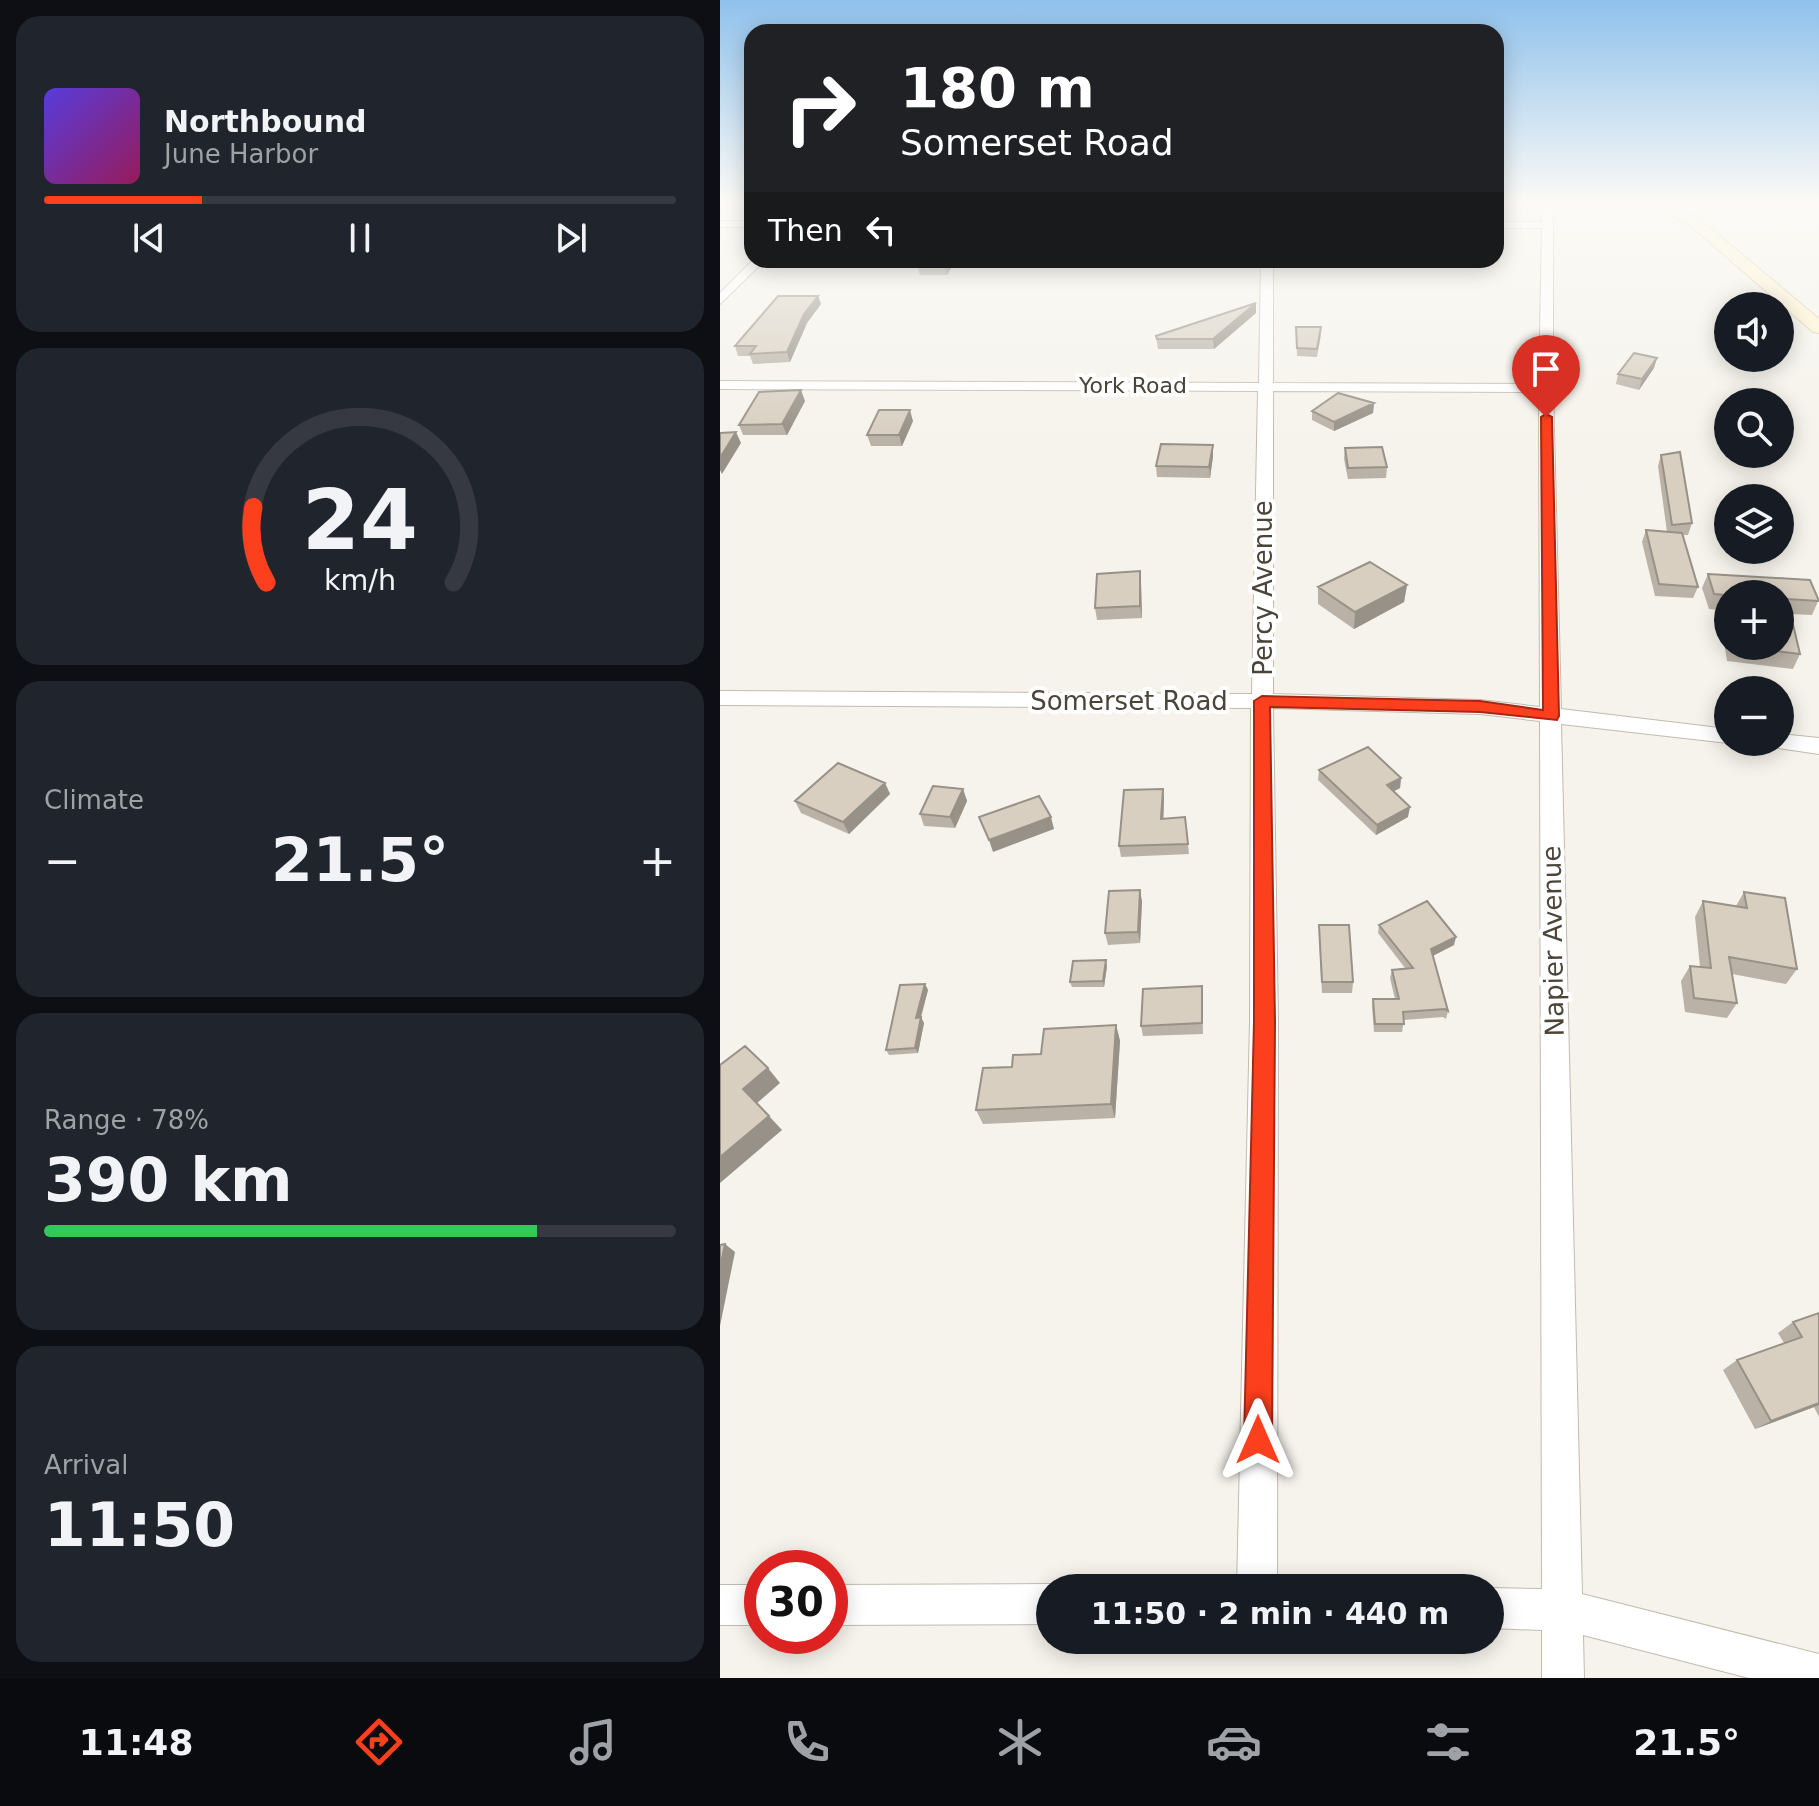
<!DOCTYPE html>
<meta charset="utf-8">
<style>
:root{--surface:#171b24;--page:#20242c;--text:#f1f3f6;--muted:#9ea1a6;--line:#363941;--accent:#fc3f1d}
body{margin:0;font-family:"DejaVu Sans",sans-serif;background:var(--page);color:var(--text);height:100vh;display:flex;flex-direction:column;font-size:30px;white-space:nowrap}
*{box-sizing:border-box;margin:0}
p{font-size:26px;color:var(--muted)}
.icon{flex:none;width:44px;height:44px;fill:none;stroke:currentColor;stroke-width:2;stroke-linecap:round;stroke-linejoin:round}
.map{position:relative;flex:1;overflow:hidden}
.sheet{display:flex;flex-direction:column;gap:16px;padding:16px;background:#0d0f14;width:720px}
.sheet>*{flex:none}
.banner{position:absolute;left:24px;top:24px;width:760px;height:244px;border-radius:24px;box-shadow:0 4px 20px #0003;background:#202124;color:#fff;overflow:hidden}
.controls{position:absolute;left:994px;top:292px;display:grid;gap:16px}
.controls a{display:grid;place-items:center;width:80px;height:80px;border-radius:50%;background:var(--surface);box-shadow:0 4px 20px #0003;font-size:40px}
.speed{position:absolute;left:24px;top:1550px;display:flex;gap:16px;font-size:40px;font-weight:700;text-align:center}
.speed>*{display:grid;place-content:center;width:104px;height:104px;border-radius:50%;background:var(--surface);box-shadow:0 4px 20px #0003;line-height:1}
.speed .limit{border:12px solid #d22;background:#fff;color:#111}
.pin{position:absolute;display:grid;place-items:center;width:68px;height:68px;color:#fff;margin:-82px -34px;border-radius:50% 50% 50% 0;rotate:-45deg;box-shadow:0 0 8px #0007}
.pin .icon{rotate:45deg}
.me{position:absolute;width:88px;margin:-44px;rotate:0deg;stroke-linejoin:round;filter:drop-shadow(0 0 6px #0008)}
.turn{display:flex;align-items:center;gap:28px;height:168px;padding:0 24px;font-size:36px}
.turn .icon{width:104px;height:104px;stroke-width:2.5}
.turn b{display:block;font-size:56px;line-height:68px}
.then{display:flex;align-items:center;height:76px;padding:0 24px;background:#0003;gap:16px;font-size:30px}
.big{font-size:60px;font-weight:700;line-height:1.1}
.sheet .card{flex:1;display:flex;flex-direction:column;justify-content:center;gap:12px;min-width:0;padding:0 28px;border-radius:24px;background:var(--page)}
.sheet .dial{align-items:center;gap:0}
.dial svg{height:208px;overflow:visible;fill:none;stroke:var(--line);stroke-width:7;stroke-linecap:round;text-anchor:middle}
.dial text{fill:var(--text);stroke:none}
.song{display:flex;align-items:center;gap:24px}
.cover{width:96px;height:96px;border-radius:12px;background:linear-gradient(135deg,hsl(250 70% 55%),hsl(330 70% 35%))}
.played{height:8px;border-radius:4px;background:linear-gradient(90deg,var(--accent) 25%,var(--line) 25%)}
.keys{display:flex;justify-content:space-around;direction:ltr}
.heat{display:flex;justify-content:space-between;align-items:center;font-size:44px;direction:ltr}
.charge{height:12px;border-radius:6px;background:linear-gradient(90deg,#34c759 78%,var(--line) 0)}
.trip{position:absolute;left:316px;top:1574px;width:468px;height:80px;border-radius:40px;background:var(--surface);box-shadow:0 4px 20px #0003;font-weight:700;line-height:80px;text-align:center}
.tab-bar{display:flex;height:128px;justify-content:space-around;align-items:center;background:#090b0e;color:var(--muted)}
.tab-bar .icon{width:56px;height:56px}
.tab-bar .selected{color:var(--accent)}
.tab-bar b{font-size:36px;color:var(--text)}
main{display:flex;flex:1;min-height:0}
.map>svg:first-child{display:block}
</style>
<main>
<section class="sheet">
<div class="card">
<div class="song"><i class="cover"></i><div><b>Northbound</b><p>June Harbor</p></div></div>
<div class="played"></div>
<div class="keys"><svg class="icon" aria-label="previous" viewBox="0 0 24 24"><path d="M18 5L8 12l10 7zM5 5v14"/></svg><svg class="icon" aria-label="pause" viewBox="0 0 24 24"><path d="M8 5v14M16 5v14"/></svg><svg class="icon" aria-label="next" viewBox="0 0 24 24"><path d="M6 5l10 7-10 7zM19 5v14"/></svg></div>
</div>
<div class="card dial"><svg viewBox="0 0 100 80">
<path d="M14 69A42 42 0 1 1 86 69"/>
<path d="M14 69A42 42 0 0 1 9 40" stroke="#fc3f1d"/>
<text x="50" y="56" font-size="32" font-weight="700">24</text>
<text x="50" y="72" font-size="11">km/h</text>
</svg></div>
<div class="card"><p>Climate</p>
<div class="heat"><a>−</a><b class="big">21.5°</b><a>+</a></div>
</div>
<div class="card"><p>Range · 78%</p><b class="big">390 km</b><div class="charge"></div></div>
<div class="card"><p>Arrival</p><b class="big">11:50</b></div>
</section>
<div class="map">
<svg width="1099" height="1678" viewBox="0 0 1099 1678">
<rect width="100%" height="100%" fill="#f6f3ec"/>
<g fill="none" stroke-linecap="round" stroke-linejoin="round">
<g stroke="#c2bbae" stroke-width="2">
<path id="street" d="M823,203H833V388L841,709L1008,729V742H1013L1008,743L841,724L862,1594L1099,1654V1678H1029L863,1635L864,1678H822V1630L770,1628L769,1588L822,1589L820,721L760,714L553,708L558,1021L557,1588H517L530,1021L531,708L0,705V691L532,694L538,391L0,389V381L539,383L541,260H553V383L819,384L822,228H776V222H822ZM553,391L819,392L820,707L760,700L553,694Z
M0,221H32V227H0Z
M33,260H45L0,304V293Z
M1060,734L1099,738V754L1052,747L1049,742H1060Z
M330,1584L340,1588H330V1624L110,1625V1585Z
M0,1585H42V1625H0Z"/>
</g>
<g stroke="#d6c79b" stroke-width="2">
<path id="secondary" d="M931,203H948L981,220L1099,319V333L1093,332L971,226Z"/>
</g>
<use href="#street" fill="#fff" fill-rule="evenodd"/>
<use href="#secondary" fill="#fff3cd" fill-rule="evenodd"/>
</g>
<path fill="#bab2a6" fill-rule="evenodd" d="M201,260H236L227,275H200L197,265Z
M98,296L101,304L87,323L70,362L33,364L30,356H18L15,346Z
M536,303V313L494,349H438L436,336Z
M576,327L601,335L597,357L577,356Z
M934,368L919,390L896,384L898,374Z
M85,401L67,435H23L19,425Z
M654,403L653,413L614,431L592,420V411Z
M193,421L182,446H151L147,435Z
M493,445V456L490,478L437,477L436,466Z
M625,448L667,467L666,478L628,479L624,459Z
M941,455L972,523L968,535H963L978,587L973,598L935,596L922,542L926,530L947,532L938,466Z
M988,574L1099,599L1092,615L1070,614L1080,654L1073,669L1007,661L999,610L989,609L982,588ZM1008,594L1060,646H1008Z
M421,583L422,618L377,620L375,608Z
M687,585L684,602L634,629L598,604V587Z
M599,770L681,778L680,788L674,791L688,817L656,835L598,780Z
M165,783L170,794L129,834L81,813L75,801Z
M243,789L247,801L235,828L204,826L200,814Z
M443,789L444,799L443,819L465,817L469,854L401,857L399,846Z
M1024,892L1077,969L1066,984L1012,974L1017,1003L1007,1018L965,1012L961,981L970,966L980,967L975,917L983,901L1016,906Z
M422,901L420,943L388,945L385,933Z
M599,925L633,982L632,993H602L599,937Z
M659,925L734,945L712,956L728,1011L726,1019L723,1017L684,1020L682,1032H654L652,1007L653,999H675L670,978L672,970L685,968L658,933Z
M387,966L384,987H352L350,982Z
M205,984L208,990L201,1018L204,1023L198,1053L169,1055L166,1050Z
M482,986L483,1034L423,1036L421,1026Z
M396,1025L400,1041L395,1118L263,1124L256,1110L292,1067L321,1054Z
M1099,1313V1417L1094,1407L1035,1429L1003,1370L1017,1360L1064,1343L1058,1333L1073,1322Z"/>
<path fill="#979187" d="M228,260H236L227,275L224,265Z
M98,296L101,304L87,323L70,362L67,352L84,314Z
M536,303V313L494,349L493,339Z
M937,358L934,368L919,390L922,379Z
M81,390L85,401L67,435L62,424Z
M654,403L653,413L614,431V422Z
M190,410L193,421L182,446L179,435Z
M16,432L21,443L2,474L0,470V458Z
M493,445V456L490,478L489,467Z
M420,571L421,583L422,618L420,606Z
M687,585L684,602L634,629L635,612Z
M681,778L680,788L665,796L667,785Z
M165,783L170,794L129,834L123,822Z
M243,789L247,801L235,828L230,817Z
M443,789L444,799L443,830L441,819Z
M690,807L688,817L656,835L657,825Z
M331,817L334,829L273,852L269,840Z
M420,890L422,901L420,943L418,932Z
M736,937L734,945L709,958L711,949Z
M386,960L387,966L384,987L383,981Z
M205,984L208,990L199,1023L196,1018Z
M201,1017L204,1023L198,1053L195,1048Z
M396,1025L400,1041L395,1118L391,1104Z
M48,1068L60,1083L36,1104L23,1089Z
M49,1116L62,1130L0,1183V1157Z
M5,1244L15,1252L0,1326V1268Z
M1099,1403V1405L1094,1407L1035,1429L1051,1421Z"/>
<path fill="#d8cfc1" stroke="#979187" stroke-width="2" d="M201,260H228L224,265H197Z
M58,296H98L84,314L67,352L30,354L36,346H15Z
M536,303L493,339H437L436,336Z
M576,327H601L597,349L577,348Z
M914,353L937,358L922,379L898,374Z
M81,390L62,424L19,425L39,392Z
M618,393L654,403L614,422L592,411Z
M159,410H190L179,435H147Z
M16,432L0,458V433Z
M441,444L493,445L489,467L436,466Z
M662,447L667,467L628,468L625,448Z
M960,452L972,523L952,525L941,455Z
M926,530L962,533L978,587L939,584Z
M650,562L687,585L635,612L598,587Z
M420,571V606L375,608L377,574Z
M988,574L1090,580L1099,601L1067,599L1080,654L1014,646H1060V594H1008V613L1005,595L994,594Z
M648,747L681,778L667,785L690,807L657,825L599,770Z
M118,763L165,783L123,822L75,801Z
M213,786L243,789L230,817L200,814Z
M443,789L441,819L465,817L468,844L399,846L404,790Z
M319,796L331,817L269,840L259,817Z
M420,890L418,932L385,933L389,891Z
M1024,892L1065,898L1077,969L1009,957L1017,1003L974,998L970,966L991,968L983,901L1027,908Z
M707,901L736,937L711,949L728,1011L725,1009L683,1012L684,1024H655L653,999H679L672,970L693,968L659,925Z
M599,925H629L633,982H602Z
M386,960L383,981L350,982L353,961Z
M205,984L196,1018L201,1017L195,1048L166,1050L180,985Z
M482,986V1023L421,1026L423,989Z
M396,1025L391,1104L256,1110L263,1068L292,1067L293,1055L321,1054L324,1029Z
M25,1046L48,1068L23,1089L49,1116L0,1157V1065Z
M5,1244L0,1268V1245Z
M1099,1313V1403L1051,1421L1017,1360L1082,1337L1073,1322Z"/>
<linearGradient id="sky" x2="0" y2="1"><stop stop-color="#8fc1ec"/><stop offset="0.46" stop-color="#fbfaf6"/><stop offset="1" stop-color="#fbfaf6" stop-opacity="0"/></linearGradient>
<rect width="1099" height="438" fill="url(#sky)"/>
<path fill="#fc3f1d" stroke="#a42913" stroke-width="2" d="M826,414L832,417L839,716L837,720L760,712L550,707L555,1021L552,1440L548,1450L538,1454L528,1450L524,1440L534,1021V701L542,696L760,701L823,710L821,417Z"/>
<g text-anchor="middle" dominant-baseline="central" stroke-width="8" stroke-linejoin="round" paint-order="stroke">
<g font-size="22" fill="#4b4439" stroke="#fff">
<text x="413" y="385">York Road</text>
</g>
<g font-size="26" fill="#4b4439" stroke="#fff">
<text transform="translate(543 588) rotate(-90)">Percy Avenue</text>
<text x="409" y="701">Somerset Road</text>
<text transform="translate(833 941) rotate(-91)">Napier Avenue</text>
</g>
</g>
</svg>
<div class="controls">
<a><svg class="icon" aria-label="sound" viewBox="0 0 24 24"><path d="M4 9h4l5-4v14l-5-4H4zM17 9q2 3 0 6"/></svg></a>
<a><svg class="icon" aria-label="search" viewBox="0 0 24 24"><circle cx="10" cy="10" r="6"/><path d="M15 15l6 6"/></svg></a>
<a><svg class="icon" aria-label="layers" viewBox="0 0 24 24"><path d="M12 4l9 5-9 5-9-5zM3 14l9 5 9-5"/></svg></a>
<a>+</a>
<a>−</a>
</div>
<div class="speed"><div class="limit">30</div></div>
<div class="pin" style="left:826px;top:417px;background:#d93025"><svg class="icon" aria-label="arrive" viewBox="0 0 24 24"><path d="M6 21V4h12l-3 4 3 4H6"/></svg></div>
<svg class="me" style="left:538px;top:1440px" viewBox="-20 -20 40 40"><path d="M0-17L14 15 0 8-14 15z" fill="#fc3f1d" stroke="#fff" stroke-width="4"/></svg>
<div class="trip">11:50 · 2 min · 440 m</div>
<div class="banner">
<div class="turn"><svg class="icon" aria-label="right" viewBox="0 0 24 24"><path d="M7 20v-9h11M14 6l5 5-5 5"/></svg><div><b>180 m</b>Somerset Road</div></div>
<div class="then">Then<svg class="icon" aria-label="left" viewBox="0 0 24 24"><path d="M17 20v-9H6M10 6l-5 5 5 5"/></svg></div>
</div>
</div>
</main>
<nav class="tab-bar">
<b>11:48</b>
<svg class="icon selected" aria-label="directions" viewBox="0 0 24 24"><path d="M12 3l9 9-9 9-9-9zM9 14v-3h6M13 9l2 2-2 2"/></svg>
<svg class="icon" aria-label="music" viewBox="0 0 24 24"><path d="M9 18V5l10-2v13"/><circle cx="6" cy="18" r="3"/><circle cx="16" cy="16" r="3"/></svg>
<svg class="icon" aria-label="phone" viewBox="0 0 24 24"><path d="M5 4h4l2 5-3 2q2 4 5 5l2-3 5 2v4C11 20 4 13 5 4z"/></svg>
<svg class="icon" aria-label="climate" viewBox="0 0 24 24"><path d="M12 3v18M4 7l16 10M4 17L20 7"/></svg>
<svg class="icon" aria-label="car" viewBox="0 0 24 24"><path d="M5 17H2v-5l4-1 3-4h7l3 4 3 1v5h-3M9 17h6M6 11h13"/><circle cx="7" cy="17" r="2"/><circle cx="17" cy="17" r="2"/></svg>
<svg class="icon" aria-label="filters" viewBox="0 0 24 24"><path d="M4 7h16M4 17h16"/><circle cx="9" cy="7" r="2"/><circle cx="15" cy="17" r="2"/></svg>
<b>21.5°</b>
</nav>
